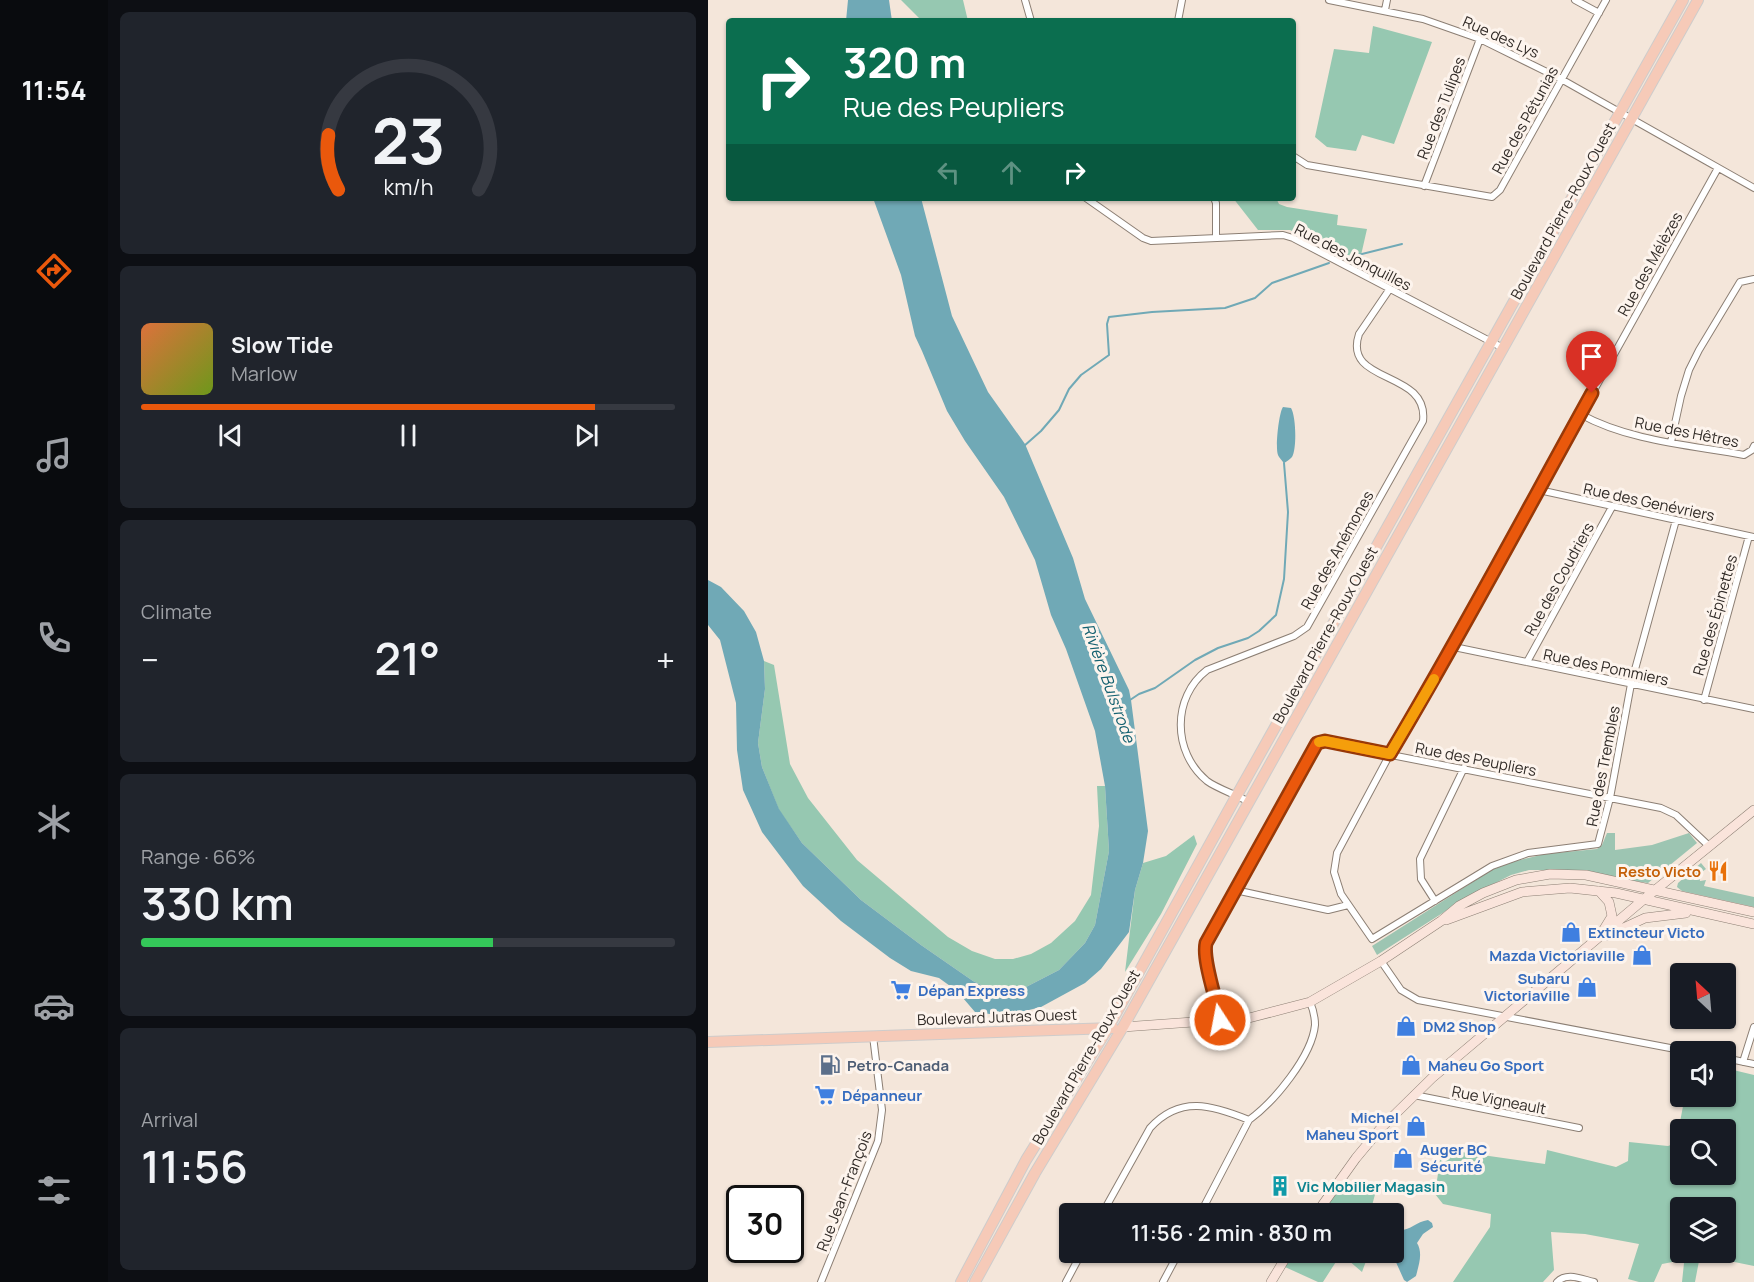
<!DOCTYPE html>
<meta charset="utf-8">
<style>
:root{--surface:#171b24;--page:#20242c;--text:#f1f3f6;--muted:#9ea1a6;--line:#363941;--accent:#ea580c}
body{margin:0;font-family:Manrope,sans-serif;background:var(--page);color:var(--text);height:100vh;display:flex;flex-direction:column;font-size:22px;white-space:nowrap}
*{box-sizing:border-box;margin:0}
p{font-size:20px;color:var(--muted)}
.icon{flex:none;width:33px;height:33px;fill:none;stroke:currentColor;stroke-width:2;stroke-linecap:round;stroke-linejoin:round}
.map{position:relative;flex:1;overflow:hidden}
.side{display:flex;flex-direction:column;gap:12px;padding:12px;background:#0d0f14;width:600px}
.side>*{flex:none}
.banner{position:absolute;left:18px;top:18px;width:570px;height:183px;border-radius:6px;box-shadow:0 2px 4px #0004;background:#0b6e4f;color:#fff;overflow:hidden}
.needle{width:39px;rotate:334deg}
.buttons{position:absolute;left:962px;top:963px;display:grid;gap:12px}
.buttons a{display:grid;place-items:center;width:66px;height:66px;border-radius:6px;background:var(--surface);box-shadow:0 2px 4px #0004;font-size:30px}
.speed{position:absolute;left:18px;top:1185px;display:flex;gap:12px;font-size:30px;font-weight:700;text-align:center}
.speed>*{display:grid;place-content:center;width:78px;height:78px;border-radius:50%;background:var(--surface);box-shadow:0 2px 4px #0004;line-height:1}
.speed .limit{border:3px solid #111;border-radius:9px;background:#fff;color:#111}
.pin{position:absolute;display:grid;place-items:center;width:51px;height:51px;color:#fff;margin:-62px -26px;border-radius:50% 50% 50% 0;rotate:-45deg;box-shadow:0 0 6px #0007}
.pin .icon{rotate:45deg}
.me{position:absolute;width:66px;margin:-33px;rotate:349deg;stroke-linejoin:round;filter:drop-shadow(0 0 4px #0008)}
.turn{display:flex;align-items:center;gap:21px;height:126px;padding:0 18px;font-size:27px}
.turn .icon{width:78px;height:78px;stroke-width:2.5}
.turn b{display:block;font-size:42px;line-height:51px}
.lanes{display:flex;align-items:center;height:57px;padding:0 18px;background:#0003;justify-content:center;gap:30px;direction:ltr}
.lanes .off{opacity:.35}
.big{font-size:45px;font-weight:600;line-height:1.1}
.side .widget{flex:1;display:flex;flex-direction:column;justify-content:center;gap:9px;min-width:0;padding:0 21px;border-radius:9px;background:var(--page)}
.side .dial{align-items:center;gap:0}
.dial svg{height:156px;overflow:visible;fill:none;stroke:var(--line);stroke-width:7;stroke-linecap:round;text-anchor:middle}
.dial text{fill:var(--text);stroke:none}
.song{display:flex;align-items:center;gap:18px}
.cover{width:72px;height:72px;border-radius:9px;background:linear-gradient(135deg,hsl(20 70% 55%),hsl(80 70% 35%))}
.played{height:6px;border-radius:3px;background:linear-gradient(90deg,var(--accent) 85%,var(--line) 85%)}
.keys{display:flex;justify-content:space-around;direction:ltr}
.heat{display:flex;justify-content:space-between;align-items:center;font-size:33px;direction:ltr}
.charge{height:9px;border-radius:4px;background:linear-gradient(90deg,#34c759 66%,var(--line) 0)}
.trip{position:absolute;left:351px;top:1203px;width:345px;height:60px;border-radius:6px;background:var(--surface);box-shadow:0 2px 4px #0004;font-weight:600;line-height:60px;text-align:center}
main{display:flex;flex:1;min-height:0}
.dock{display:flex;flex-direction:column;width:108px;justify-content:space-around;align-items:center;background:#090b0e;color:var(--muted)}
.dock .icon{width:42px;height:42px}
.dock .on{color:var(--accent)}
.dock b{font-size:27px;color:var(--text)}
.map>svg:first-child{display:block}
</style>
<main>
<nav class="dock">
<b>11:54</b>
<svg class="icon on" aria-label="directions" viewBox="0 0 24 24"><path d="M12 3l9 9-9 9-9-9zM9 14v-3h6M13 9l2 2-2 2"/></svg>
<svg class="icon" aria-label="music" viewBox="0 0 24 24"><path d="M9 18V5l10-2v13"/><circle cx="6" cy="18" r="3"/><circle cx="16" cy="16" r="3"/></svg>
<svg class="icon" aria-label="phone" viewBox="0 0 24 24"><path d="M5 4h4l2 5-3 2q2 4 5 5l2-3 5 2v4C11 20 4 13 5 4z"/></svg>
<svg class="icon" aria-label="climate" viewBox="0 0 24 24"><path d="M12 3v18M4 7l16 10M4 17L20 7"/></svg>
<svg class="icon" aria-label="car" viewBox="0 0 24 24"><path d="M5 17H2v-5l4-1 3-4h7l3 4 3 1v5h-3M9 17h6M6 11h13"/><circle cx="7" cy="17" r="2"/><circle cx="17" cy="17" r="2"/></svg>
<svg class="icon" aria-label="filters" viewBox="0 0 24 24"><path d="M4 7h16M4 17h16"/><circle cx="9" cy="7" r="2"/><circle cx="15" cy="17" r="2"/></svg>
</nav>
<section class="side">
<div class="widget dial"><svg viewBox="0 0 100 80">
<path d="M14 69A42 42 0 1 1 86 69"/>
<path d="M14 69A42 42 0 0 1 9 41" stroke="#ea580c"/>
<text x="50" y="56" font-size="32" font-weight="700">23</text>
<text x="50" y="72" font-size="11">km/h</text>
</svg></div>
<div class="widget">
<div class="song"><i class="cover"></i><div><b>Slow Tide</b><p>Marlow</p></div></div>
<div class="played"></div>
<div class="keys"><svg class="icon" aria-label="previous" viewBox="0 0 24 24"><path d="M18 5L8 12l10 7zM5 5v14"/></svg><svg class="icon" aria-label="pause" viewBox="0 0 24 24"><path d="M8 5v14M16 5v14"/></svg><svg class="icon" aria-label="next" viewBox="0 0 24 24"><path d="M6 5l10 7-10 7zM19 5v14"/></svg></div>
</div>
<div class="widget"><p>Climate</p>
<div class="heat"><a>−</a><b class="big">21°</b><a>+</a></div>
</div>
<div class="widget"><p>Range · 66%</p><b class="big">330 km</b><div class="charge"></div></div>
<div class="widget"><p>Arrival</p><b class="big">11:56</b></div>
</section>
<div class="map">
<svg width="1046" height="1282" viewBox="0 0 1046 1282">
<rect width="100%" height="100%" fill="#f4e6da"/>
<path fill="#9dc5b2" d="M899,833H907V850L944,845L981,833L989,843L940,883L849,870H821L803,875L758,898L669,955L664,946L760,885L784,870L804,862L837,854L889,849L894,845Z
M993,863L998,869L991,874L992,881L998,880L996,886L1046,897V907L974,891L969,887L970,883Z"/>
<path fill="#96c8b1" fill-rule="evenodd" d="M193,0H255L260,21H214Z
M665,26L724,42L686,144L654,135L648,151L619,147L607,137L626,49L661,53Z
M525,198H568L571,204L579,207L630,215L629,225L659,229L651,264L582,230H550Z
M56,661L66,665L82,764L100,798L149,860L240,937L264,951L287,959H305L323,954L343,943L367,921L383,895L391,826L389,786H397L401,851L387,925L377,943L351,970L318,987L292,994L265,981L213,945L153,900L94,843L71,810L54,767L50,743L57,689Z
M486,835L489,844L453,914L417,972L427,890L435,863L458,856Z
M1017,1068L1046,1075V1266L997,1256L991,1261L987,1282H974L976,1263L970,1261L954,1264L946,1282H931L920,1279L931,1244L877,1234L843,1232L846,1270L835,1282H745L782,1227L783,1214L735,1204L727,1194L733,1153L739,1150L837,1164L839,1150L908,1167L920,1161L921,1142L960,1146L968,1143L976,1101H986L987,1097L1017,1096ZM972,1130H1017V1174H972ZM972,1208H1017V1252H972Z
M635,1181L669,1187L662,1213L611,1214Z
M586,1253H661L654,1272L633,1254L615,1282H610L577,1267Z"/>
<path fill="#70a9b6" d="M140,0H181L184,21H138Z
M165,198H213L244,316L280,392L317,444L365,558L377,599L421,690L423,700L440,831L435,863L427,890L421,932L393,969L377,983L333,1007L297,1016L267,1012L249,991L231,978L203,971L182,958L133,921L95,886L54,832L35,790L29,750L28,703L12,640L0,625V580L13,587L36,611L48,632L56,661L57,689L50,743L54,767L71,809L94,843L153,900L213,945L265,981L292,994L318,987L351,970L377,943L387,925L401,851L397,786L387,731L358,649L343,615L327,560L296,497L257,441L239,411L214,351L207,336L193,275Z
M575,407L583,408C588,416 589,449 584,457C582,459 578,462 576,463C575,462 570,456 570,455C567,448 571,412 575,407Z
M720,1220L724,1223L725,1227L715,1234L709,1243C715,1253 711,1264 708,1276L699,1282L696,1280L687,1260L670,1253L686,1252V1229C700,1234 706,1222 720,1220Z"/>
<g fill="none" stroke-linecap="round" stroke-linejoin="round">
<path stroke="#70a9b6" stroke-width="2" d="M634,259L694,244
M316,446L333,431L351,410L361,389L373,375L401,355L399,324L401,317L444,312L517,308L547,298L564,283L621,263
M422,700L431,694L447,688L487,660L510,648L540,638L551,631L568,615L576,579L580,512L576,463"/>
<g stroke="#8c7f74" stroke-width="8">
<path id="street" d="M317,0L323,21
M621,0L715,19L772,39L853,79L1046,188
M867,0L891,13
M677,10L679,0
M470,21L474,0
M585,156L599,165L784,197L792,190L898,0
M716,186L772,39
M378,198L435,238L443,241L575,235L585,238L795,348
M506,198L508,203V238
M872,414C921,441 981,445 1036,455L1044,450L1046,446
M963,442L973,396L981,370L991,350L1032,282L1046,279
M831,490L1046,537
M968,520L923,684L902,798L890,844L820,853L784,866L664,939L633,894L626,872L629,853L682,754L746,647L779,582L1010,168
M746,647L1046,709
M819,662L904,507
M996,700L1041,536
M541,802C529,795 508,788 499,781C464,752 464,697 499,670L586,636L599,627L715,421C721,369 634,385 651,334L681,290
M527,890L620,910L640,905
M727,901L713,879L712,859L756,768
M673,961L693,990L710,1000L983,1052
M512,1020C509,1000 494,961 498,943L609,743L612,741L953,808L968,815L1001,846
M1017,1058L1046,1064
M1035,1062L1046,1027
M706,1095L871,1128
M394,1214L442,1128C472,1095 504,1105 541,1120C566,1102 604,1056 607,1025C607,1016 605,1009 602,1002
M492,1214L541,1120
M113,1282L170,1141L174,1110L165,1036
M358,1282L374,1252
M455,1282L471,1252
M849,1282C859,1272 873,1279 886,1282"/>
</g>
<g stroke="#8c7f74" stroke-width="10">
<path id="secondary" d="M891,891L901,902L904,916L896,929
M738,920L814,892L862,888L908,893L1046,924
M898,936L937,918L978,913
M415,1027L541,1018L602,1002L673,961L733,921L751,906L775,893L808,880L842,874L878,875L1046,912
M608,1214L648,1158L673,1128L724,1078L935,900L1046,810
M563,1282L581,1252"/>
</g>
<g stroke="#cecccb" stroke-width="12">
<path id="primary" d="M0,1042L405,1028
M253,1282L318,1160L400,1028L529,795L975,0
M267,1282L327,1173L415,1027L990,0"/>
</g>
<use href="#street" stroke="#fff" stroke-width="6"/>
<use href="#secondary" stroke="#fae4db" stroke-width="9"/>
<use href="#primary" stroke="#f6cab8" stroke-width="10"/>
</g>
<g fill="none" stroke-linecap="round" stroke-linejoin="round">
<g stroke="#983908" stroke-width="15">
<path id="route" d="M512,1020C509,1000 494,960 498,943L609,743L617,741L682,754C753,635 817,514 884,393"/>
</g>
<use href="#route" stroke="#ea580c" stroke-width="10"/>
<path stroke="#f59e0b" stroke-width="10" d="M611,742L617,741L682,754L726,679"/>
</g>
<defs>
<g id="restaurant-bare" transform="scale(1.62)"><path d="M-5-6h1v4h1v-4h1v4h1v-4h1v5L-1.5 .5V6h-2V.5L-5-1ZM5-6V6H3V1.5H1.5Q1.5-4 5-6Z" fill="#e8710a" stroke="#fdf4ed" stroke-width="2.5" paint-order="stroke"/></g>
<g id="shop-bare" transform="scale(1.62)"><path d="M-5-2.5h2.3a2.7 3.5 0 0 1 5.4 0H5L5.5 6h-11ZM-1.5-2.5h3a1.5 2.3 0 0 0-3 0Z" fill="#3f7fe0" stroke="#fdf4ed" stroke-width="2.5" paint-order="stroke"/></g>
<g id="supermarket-bare" transform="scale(1.62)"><path d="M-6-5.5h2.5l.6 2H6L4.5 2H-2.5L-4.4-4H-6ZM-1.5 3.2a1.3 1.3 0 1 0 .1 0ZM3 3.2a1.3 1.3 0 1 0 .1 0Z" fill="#3f7fe0" stroke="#fdf4ed" stroke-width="2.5" paint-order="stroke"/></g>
<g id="fuel-bare" transform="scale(1.62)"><path d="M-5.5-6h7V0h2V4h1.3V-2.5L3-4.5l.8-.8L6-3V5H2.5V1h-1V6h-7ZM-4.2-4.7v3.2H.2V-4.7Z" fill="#5c6f8a" stroke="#fdf4ed" stroke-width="2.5" paint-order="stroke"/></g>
<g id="building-bare" transform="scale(1.62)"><path d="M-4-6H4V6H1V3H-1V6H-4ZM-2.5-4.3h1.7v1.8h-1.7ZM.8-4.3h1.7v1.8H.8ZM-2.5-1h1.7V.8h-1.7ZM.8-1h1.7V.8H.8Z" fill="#0f9aa8" stroke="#fdf4ed" stroke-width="2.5" paint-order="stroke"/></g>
</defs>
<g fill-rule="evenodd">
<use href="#restaurant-bare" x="1010" y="871"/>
<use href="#shop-bare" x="863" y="932"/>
<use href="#shop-bare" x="934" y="955"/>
<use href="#shop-bare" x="879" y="987"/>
<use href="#supermarket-bare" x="193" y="990"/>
<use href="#shop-bare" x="698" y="1026"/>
<use href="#fuel-bare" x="122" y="1065"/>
<use href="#shop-bare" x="703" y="1065"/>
<use href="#supermarket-bare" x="117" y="1095"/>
<use href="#shop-bare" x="708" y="1126"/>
<use href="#shop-bare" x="695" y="1158"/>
<use href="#building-bare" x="572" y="1186"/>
</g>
<g text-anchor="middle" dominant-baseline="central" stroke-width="6" stroke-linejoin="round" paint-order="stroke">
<g font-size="15" fill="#312b27" stroke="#fdf4ed">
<text transform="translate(793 37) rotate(24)">Rue des Lys</text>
<text transform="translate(733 108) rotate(-69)">Rue des Tulipes</text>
<text transform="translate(817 120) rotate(-61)">Rue des Pétunias</text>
<text transform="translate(855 211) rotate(-61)">Boulevard Pierre-Roux Ouest</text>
<text transform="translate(645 257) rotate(27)">Rue des Jonquilles</text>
<text transform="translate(942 264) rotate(-61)">Rue des Mélèzes</text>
<text transform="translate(979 432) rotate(11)">Rue des Hêtres</text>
<text transform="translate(941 502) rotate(12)">Rue des Genévriers</text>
<text transform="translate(629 550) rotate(-61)">Rue des Anémones</text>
<text transform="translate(851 579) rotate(-61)">Rue des Coudriers</text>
<text transform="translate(1007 615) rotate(-74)">Rue des Épinettes</text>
<text transform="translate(617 635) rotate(-61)">Boulevard Pierre-Roux Ouest</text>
<text transform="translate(898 667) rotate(12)">Rue des Pommiers</text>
<text transform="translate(768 759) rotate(11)">Rue des Peupliers</text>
<text transform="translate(895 766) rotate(-79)">Rue des Trembles</text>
<text transform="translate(289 1017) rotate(-2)">Boulevard Jutras Ouest</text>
<text transform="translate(378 1057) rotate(-60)">Boulevard Pierre-Roux Ouest</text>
<text transform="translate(791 1100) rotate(11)">Rue Vigneault</text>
<text transform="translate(136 1191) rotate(-69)">Rue Jean-François</text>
</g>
<g font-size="15" font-weight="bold" fill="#c56008" stroke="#fdf4ed" text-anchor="end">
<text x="993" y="871">Resto Victo</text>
</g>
<g font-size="15" font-weight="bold" fill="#366cbe" stroke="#fdf4ed" text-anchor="start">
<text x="880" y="932">Extincteur Victo</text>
<text x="917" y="955" text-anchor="end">Mazda Victoriaville</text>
<text x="862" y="978" text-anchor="end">Subaru<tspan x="862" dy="17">Victoriaville</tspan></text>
<text x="210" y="990">Dépan Express</text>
<text x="715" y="1026">DM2 Shop</text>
<text x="720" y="1065">Maheu Go Sport</text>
<text x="134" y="1095">Dépanneur</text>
<text x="691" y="1117" text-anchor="end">Michel<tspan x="691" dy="17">Maheu Sport</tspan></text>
<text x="712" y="1149">Auger BC<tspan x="712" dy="17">Sécurité</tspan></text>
</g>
<g font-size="15" font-weight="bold" fill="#4e5e75" stroke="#fdf4ed" text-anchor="start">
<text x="139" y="1065">Petro-Canada</text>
</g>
<g font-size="15" font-weight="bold" fill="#0d838f" stroke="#fdf4ed" text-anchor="start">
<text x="589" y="1186">Vic Mobilier Magasin</text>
</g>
<g font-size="16" font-style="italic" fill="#146170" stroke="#fdf4ed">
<text transform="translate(401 683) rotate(70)">Rivière Bulstrode</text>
</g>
</g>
</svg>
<div class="buttons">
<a><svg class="needle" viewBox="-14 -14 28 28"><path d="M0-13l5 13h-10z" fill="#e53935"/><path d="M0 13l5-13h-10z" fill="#9ea1a6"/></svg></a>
<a><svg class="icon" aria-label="sound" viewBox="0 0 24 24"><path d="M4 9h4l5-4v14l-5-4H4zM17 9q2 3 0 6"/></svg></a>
<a><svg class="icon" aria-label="search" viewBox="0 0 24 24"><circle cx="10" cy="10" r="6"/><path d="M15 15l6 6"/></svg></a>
<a><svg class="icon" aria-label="layers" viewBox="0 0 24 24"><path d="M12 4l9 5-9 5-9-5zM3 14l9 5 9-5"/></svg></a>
</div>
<div class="speed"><div class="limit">30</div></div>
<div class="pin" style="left:884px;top:393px;background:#d93025"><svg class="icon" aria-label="arrive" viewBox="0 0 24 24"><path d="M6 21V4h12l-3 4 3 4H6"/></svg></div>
<svg class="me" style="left:512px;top:1020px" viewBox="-20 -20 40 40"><circle r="17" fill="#ea580c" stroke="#fff" stroke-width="3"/><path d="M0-11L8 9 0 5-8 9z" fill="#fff"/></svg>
<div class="trip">11:56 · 2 min · 830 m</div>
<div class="banner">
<div class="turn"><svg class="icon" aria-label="right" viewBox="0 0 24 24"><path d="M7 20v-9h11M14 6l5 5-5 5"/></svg><div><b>320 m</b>Rue des Peupliers</div></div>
<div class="lanes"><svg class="icon off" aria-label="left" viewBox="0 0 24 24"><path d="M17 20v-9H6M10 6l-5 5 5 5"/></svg><svg class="icon off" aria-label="ahead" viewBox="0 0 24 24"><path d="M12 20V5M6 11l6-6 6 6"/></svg><svg class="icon" aria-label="right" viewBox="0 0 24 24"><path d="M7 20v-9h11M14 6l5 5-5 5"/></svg></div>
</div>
</div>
</main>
